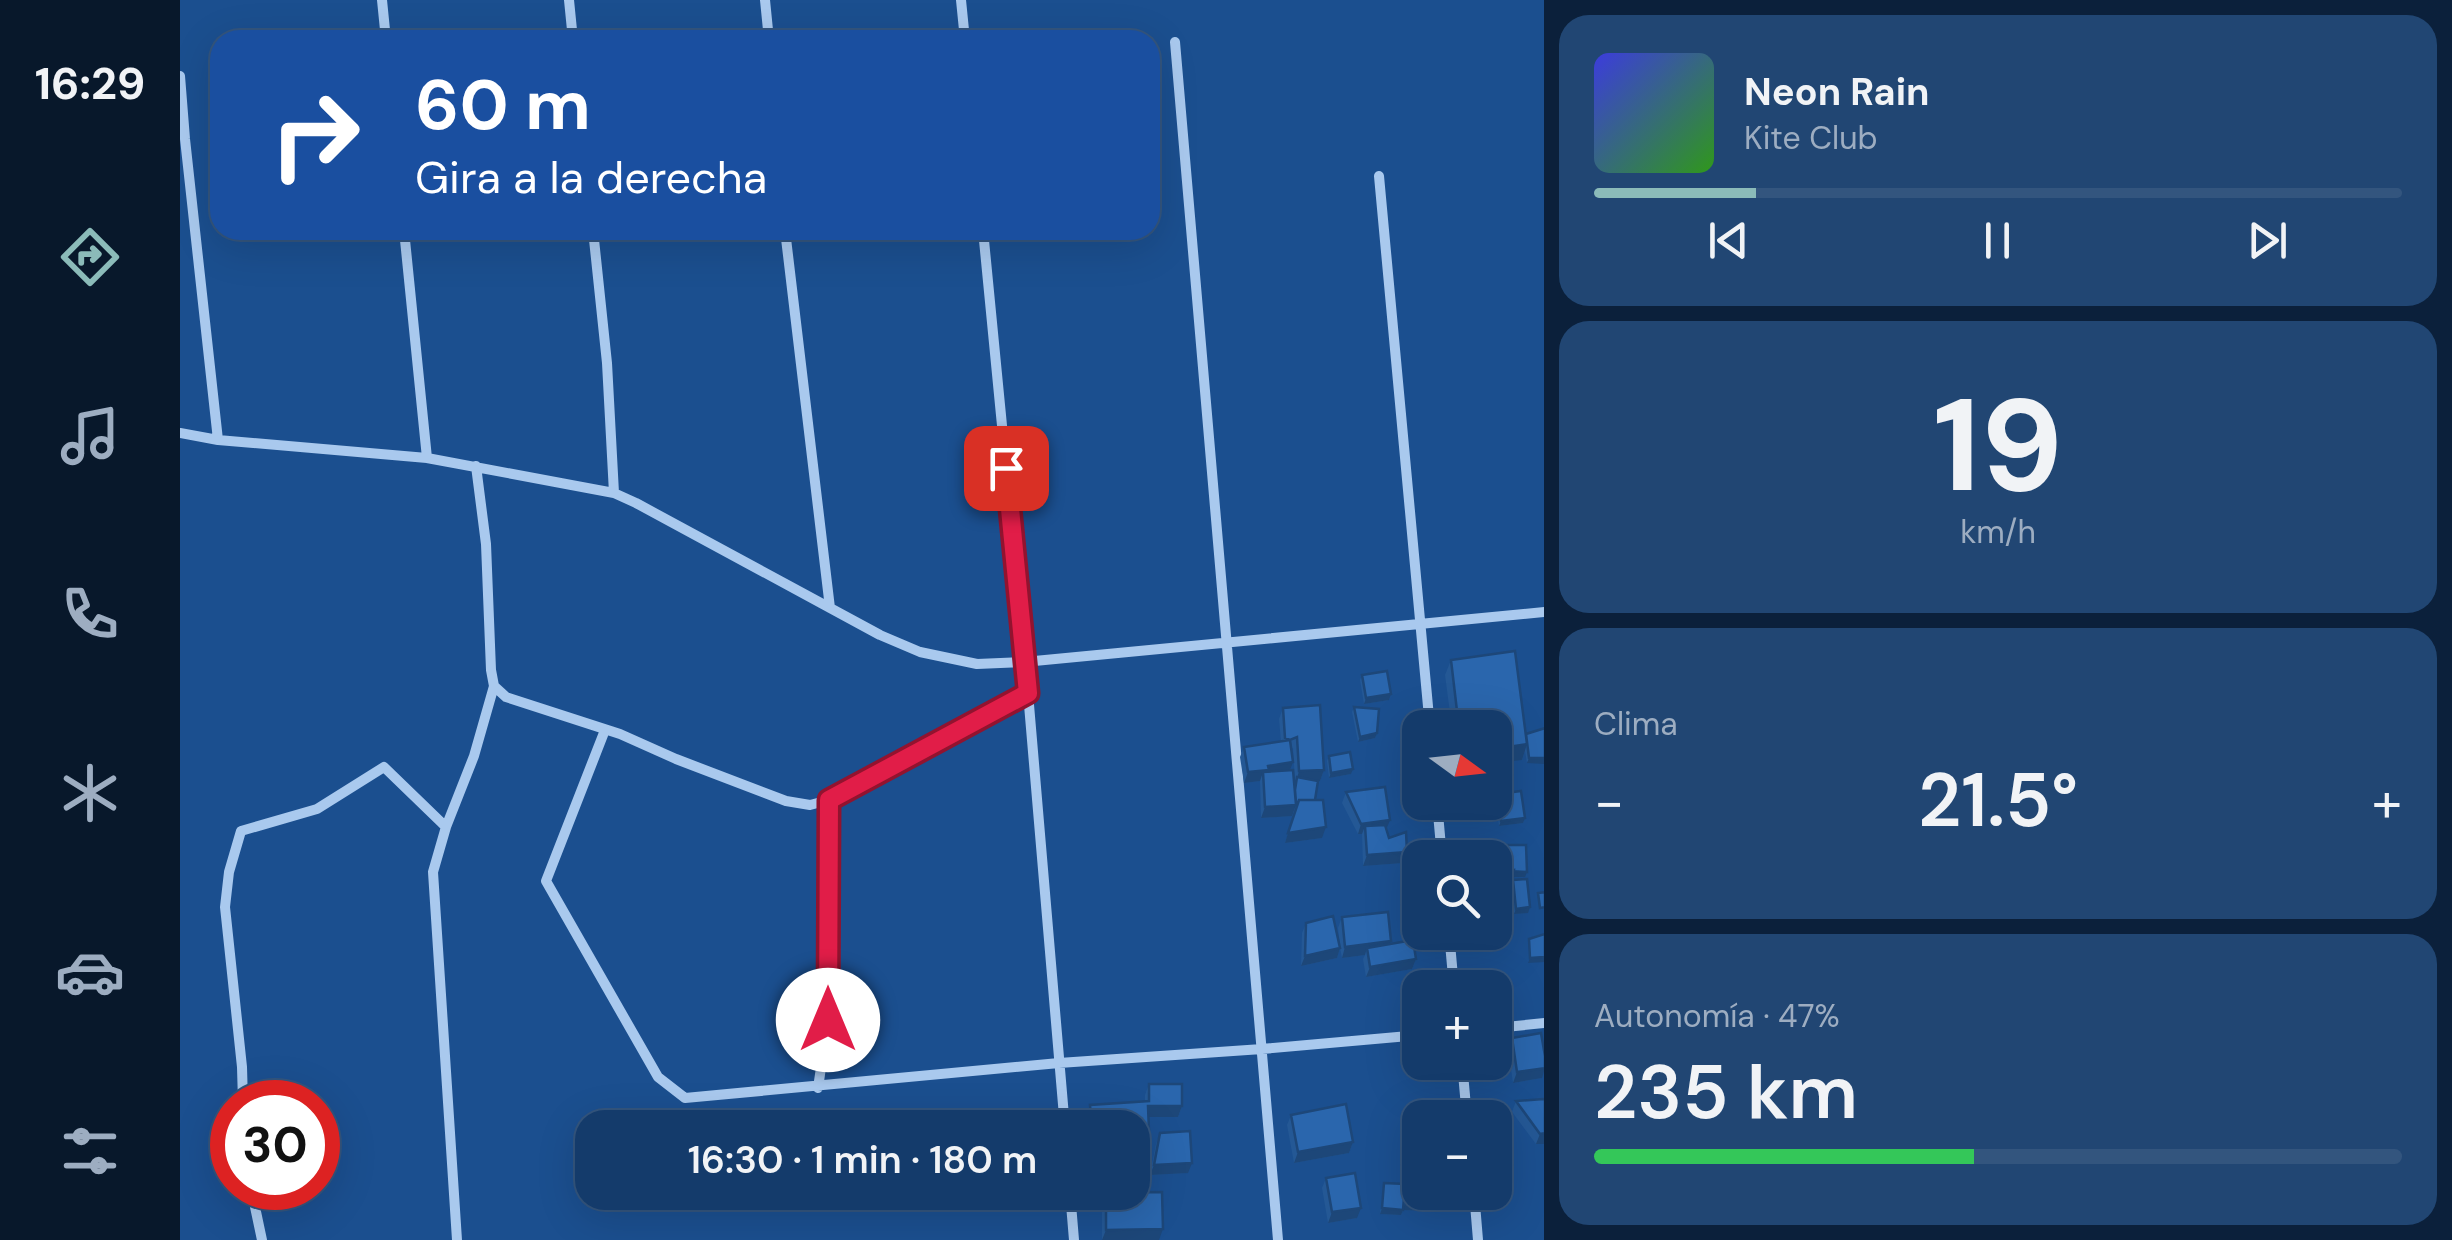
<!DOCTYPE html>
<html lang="es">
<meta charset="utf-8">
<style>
:root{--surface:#143b6b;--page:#214673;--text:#f1f3f6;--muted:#9dadc1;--line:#33557e;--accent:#8bbbb9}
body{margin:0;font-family:"DM Sans",sans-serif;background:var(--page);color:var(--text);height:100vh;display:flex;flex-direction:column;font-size:38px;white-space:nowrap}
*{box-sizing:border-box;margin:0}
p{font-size:32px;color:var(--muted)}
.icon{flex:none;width:55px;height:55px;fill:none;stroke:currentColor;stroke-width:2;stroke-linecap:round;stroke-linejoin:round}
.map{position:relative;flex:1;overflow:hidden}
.panel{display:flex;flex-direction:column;gap:15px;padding:15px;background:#0b203b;width:908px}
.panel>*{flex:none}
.hud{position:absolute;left:30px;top:30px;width:950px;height:210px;border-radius:30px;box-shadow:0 10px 40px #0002,0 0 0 2px var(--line);background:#1a4fa0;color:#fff;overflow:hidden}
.needle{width:65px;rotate:105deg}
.fabs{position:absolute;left:1222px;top:710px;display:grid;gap:20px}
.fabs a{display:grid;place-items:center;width:110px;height:110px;border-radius:20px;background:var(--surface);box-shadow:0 10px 40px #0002,0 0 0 2px var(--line);font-size:50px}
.speed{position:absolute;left:30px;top:1080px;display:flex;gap:20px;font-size:50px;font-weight:700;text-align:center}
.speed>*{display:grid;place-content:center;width:130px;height:130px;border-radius:50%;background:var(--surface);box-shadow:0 10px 40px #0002,0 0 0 2px var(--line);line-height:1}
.speed .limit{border:15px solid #d22;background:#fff;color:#111}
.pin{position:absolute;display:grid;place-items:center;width:85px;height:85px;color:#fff;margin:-42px;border-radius:20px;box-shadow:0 5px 15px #0006}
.me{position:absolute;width:110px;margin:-55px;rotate:0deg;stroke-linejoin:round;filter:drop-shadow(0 0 8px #0008)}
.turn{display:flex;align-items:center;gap:35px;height:210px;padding:0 40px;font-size:45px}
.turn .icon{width:130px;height:130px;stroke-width:2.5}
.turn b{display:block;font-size:70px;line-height:85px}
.big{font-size:75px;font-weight:600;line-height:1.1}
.panel .card{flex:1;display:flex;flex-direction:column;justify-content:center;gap:15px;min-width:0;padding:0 35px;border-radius:30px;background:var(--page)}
.panel .dial{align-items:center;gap:0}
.dial b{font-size:130px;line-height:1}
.song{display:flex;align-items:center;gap:30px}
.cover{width:120px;height:120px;border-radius:15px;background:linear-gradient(135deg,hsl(240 70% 55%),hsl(110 70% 35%))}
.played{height:10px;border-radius:5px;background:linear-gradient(90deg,var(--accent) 20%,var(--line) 20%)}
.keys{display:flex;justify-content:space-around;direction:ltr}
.heat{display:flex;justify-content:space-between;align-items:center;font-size:55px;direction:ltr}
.charge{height:15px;border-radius:8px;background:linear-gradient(90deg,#34c759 47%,var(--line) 0)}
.trip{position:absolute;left:395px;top:1110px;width:575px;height:100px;border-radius:30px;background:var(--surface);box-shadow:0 10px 40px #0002,0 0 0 2px var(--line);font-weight:600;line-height:100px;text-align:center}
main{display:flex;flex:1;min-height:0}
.menu{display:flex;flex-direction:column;width:180px;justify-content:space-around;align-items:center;background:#08182b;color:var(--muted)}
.menu .icon{width:70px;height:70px}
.menu .current{color:var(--accent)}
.menu b{font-size:45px;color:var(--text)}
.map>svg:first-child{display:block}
</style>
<main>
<nav class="menu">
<b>16:29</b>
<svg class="icon current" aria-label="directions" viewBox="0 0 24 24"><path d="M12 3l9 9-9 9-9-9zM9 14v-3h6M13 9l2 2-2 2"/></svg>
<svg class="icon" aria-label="music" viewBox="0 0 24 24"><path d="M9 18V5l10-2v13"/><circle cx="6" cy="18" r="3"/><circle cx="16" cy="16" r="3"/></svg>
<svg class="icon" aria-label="phone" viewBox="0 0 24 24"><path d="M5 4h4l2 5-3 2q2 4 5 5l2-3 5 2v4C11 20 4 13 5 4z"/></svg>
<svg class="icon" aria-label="climate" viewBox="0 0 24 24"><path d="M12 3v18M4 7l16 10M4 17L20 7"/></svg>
<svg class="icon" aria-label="car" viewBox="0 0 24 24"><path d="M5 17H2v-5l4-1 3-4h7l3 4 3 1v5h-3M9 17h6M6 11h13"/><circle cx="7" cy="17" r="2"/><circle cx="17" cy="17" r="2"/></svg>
<svg class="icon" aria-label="filters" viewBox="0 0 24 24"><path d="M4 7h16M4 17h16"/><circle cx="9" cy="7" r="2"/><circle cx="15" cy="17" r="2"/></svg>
</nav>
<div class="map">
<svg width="1365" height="1240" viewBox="0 0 1365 1240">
<rect width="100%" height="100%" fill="#1b4f8f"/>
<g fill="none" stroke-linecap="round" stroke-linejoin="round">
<path stroke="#a9c9ee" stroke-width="10" d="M202,0L206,40
M389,0L393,40
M585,0L589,40
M781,0L785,40
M995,42L1098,1240
M0,76L5,139L38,440
M1199,176L1250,728
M224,230L247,458
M413,230L427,363L434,493
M605,230L650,608
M803,230L848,693L885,1128
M0,433L38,440L247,458L434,493L456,503L700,635L740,652L797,664L844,662L1365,612
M296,466L306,544L311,670L314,686L326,697L440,734L496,759L606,801L630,805L649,800L848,693
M425,730L366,881L478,1077L505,1098L879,1063L1082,1049L1240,1035
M1257,802L1262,858
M1269,932L1274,988
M1315,1028L1365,1023
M1282,1062L1287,1118
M638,1088L648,1020L649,800
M63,1102L62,1067L45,907L49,872L61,831L137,809L204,767L266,827
M71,1188L82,1240
M890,1192L894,1240
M1294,1192L1298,1240
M277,1240L253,872L266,827L294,756L314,686"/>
</g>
<path fill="#245895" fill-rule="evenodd" d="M1271,660L1346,734L1365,728L1347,763L1345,751L1342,760L1315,728H1272L1265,675Z
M1182,675L1211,694L1209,700L1184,704L1180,680Z
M1174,707L1197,733L1195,738L1178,742L1172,712Z
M1103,708L1144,770L1140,781H1138L1135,800L1142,838L1105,843L1116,808L1112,816L1081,818L1080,781L1064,783L1060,757L1064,747L1101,742L1099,719ZM1113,748L1115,782L1114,786L1110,771L1111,749Z
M1149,756L1171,774L1149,778L1147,761Z
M1166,792L1206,829L1209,838L1227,852L1223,863L1183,866L1182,834H1178L1162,803Z
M1318,794L1345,818L1343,823L1319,826L1316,799Z
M1327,845L1345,877H1333L1332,882L1348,913L1334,914L1331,886L1328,896L1325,871V851Z
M1162,917L1236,959L1232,969L1186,977L1183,959L1185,955L1162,958L1160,948L1157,958L1121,966L1122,933L1126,923L1160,947L1158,928Z
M1332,1038L1362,1078L1333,1083L1328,1048Z
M1291,1062H1315L1329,1065L1325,1075L1292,1077Z
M969,1084L1002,1106L998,1117H968L969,1131L965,1142H952V1128H907L906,1116L910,1105L965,1101V1095Z
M1365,1099V1144H1356L1332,1112L1336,1101Z
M1111,1115L1173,1142L1169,1153L1114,1163L1107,1125Z
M980,1133L1008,1173L970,1175L976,1144Z
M1230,1150L1246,1211L1223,1210L1221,1215L1200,1214L1204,1183L1224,1184L1226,1160Z
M1146,1178L1177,1218L1148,1223L1142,1188Z
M926,1193L979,1240H922V1204Z"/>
<path fill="#1d4779" d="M1211,694L1209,700L1184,704L1186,698Z
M1197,733L1195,738L1178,742L1180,737Z
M1347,744L1342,760L1315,763V749Z
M1349,758H1365V764L1347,763Z
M1113,762L1109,773L1083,772L1080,781L1064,783L1068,772L1088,766Z
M1173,769L1171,774L1149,778L1151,773Z
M1144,770L1140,781L1116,782L1119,771Z
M1286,802L1284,807L1265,809L1267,804Z
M1116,805L1112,816L1081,818L1085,807Z
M1345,818L1343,823L1319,826L1321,821Z
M1210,820L1206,830L1185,826L1182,834H1178L1181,824Z
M1146,827L1142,838L1105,843L1108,833Z
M1227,852L1223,863L1183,866L1187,855Z
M1327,872H1347L1345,877H1325Z
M1332,885L1328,896L1315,897V887Z
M1350,907L1348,913L1334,914L1336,909Z
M1211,941L1207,952L1187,948L1185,955L1162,958L1165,947Z
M1160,948L1157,958L1121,966L1125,956Z
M1365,957V962L1348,963L1350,958Z
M1236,959L1232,969L1186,977L1190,967Z
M1329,1065L1325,1075L1292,1077L1296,1067Z
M1365,1068L1362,1078L1333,1083L1337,1072Z
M968,1106H1002L998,1117H964Z
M969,1131L965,1142H952V1132Z
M1365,1133V1144H1356L1360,1134Z
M1173,1142L1169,1153L1114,1163L1118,1152Z
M1012,1163L1008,1173L970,1175L974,1165Z
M1226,1199L1250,1201L1246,1211L1223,1210L1221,1215L1200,1214L1202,1208L1223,1210Z
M1181,1208L1177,1218L1148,1223L1152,1212Z
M983,1229L979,1240H922L926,1230Z"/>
<path fill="#2a66ad" stroke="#1d4779" stroke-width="2.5" d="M1335,651L1347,744L1315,749V728H1279L1271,660Z
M1207,671L1211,694L1186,698L1182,675Z
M1140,705L1144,770L1119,771L1117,737L1110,740L1105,738L1103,708Z
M1174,707L1199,709L1197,733L1180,737Z
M1365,728V758H1349L1346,734Z
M1110,740L1113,762L1088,766L1089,770L1068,772L1064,747Z
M1170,752L1173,769L1151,773L1149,756Z
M1113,770L1116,805L1085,807L1083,772Z
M1117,777L1138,781L1135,800H1119L1118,803L1116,802L1115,790Z
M1205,787L1210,820L1181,824L1166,792Z
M1341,791L1345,818L1321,821L1318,794Z
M1119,800H1143L1146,827L1108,833Z
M1205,825L1209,838L1226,832L1227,852L1187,855L1185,826Z
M1327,845H1346L1347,872L1327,871Z
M1334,870L1332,885L1315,887V872Z
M1347,879L1350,907L1336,909L1333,880Z
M1365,892V907L1360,908L1358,893Z
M1208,912L1211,941L1165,947L1162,917Z
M1153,916L1160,948L1125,956L1126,923Z
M1365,934V957L1350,958L1349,939Z
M1233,940L1236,959L1190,967L1187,948Z
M1361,1033L1365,1056V1068L1337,1072L1332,1038Z
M1327,1040L1329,1065L1296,1067V1062H1315V1041Z
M969,1084H1002V1106H968L969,1131L952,1132V1128H912L910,1105L969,1101Z
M1365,1099V1133L1360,1134L1336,1101Z
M1166,1104L1173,1142L1118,1152L1111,1115Z
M1010,1131L1012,1163L974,1165L980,1133Z
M1230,1150H1240V1192H1251L1250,1201L1226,1199Z
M1175,1173L1181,1208L1152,1212L1146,1178Z
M1204,1183L1225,1184L1223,1210L1202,1208Z
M982,1192L983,1229L926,1230V1193Z"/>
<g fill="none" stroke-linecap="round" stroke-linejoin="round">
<g stroke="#92132f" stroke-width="25">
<path id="route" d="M648,1020L649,800L848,693L826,468"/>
</g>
<use href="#route" stroke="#e11d48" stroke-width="18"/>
</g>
</svg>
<div class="fabs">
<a><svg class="needle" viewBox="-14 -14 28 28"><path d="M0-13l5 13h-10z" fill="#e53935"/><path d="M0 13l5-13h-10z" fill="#9dadc1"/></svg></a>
<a><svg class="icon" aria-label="search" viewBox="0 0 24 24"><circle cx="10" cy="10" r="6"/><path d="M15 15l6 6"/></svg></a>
<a>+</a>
<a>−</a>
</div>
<div class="speed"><div class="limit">30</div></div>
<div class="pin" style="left:826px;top:468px;background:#d93025"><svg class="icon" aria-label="arrive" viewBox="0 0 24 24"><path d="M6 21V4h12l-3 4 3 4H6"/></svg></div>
<svg class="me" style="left:648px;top:1020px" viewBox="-20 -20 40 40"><circle r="19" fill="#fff"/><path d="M0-13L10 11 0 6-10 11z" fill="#e11d48"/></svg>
<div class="trip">16:30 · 1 min · 180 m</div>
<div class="hud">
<div class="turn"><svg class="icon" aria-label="right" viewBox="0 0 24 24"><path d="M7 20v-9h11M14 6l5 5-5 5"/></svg><div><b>60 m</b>Gira a la derecha</div></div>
</div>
</div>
<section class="panel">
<div class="card">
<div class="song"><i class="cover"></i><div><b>Neon Rain</b><p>Kite Club</p></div></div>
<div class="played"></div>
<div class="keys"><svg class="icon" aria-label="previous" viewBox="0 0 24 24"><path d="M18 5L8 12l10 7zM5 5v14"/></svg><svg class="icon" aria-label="pause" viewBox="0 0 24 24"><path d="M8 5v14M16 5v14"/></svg><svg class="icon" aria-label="next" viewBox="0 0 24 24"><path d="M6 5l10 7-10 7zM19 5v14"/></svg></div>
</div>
<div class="card dial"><b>19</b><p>km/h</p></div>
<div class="card"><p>Clima</p>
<div class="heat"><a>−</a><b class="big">21.5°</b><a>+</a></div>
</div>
<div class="card"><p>Autonomía · 47%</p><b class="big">235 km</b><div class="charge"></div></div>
</section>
</main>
